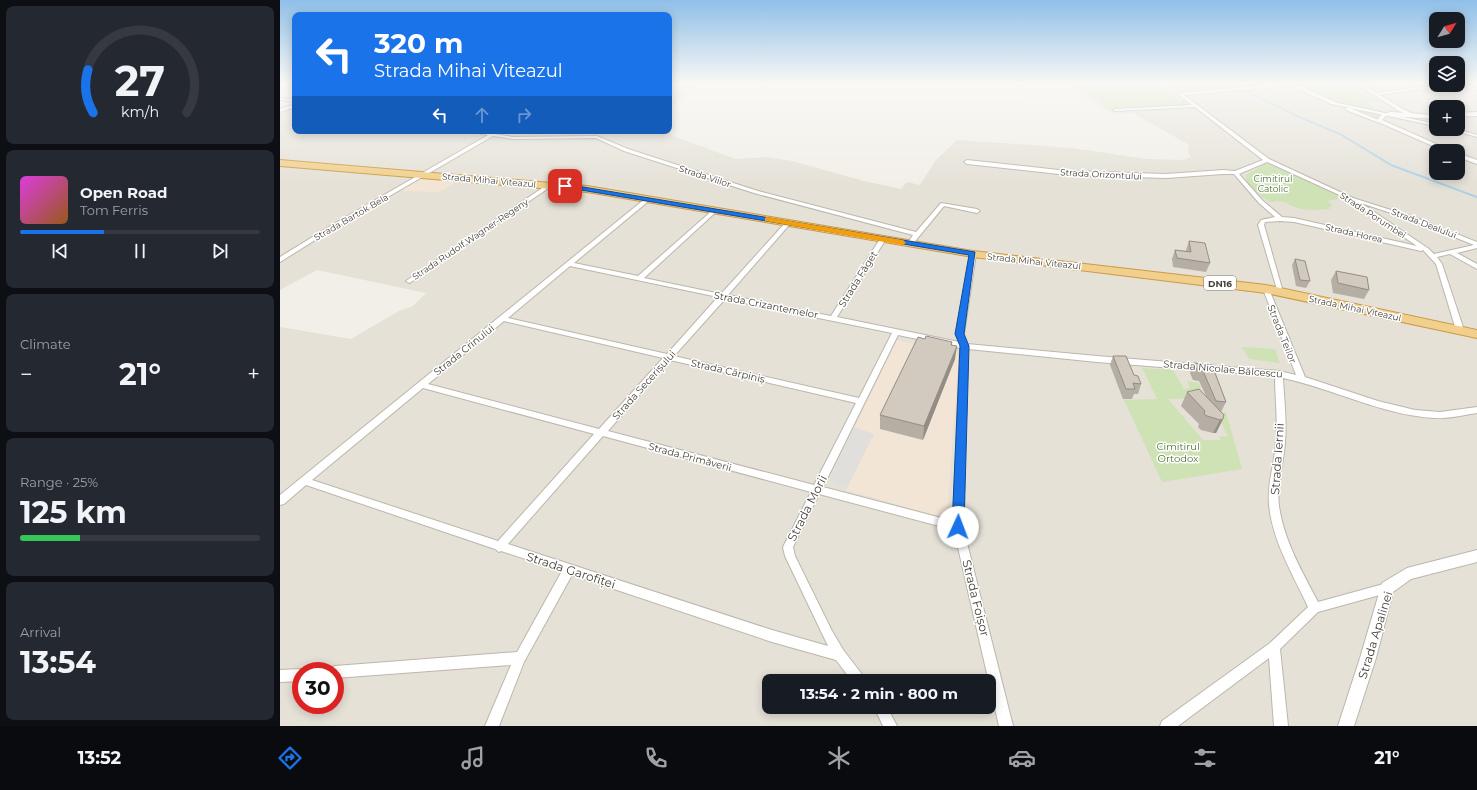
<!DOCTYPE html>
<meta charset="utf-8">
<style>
:root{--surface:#171b24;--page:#242831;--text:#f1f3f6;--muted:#9ea1a6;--line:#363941;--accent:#1a73e8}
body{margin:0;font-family:Montserrat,sans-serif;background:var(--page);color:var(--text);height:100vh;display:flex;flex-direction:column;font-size:15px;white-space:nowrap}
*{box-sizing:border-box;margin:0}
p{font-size:13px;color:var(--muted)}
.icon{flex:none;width:22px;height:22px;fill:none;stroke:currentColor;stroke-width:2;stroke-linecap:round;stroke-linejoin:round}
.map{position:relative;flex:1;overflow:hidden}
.panel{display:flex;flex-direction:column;gap:6px;padding:6px;background:#0d0f14;width:280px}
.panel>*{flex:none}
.hud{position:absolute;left:12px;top:12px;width:380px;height:122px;border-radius:8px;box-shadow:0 2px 10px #0003;background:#1a73e8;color:#fff;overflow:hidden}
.needle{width:26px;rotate:53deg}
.tools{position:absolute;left:1149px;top:12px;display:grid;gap:8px}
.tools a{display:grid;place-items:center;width:36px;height:36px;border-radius:8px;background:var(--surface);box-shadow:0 2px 10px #0003;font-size:20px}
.speed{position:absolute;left:12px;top:662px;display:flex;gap:8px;font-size:20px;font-weight:700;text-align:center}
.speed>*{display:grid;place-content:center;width:52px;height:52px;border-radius:50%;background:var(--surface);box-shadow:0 2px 10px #0003;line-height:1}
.speed .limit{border:6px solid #d22;background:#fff;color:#111}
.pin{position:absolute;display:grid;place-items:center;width:34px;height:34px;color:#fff;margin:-17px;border-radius:8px;box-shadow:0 2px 6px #0006}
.me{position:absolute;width:44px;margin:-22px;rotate:2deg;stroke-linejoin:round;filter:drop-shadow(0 0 3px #0008)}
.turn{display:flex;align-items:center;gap:14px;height:84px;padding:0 16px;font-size:18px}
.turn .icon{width:52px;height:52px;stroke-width:2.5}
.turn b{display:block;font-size:28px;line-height:34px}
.lanes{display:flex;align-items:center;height:38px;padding:0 16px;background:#0003;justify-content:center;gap:20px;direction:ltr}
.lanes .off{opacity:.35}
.big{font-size:30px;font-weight:700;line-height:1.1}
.panel .tile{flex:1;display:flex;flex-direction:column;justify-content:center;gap:6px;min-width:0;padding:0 14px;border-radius:8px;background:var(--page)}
.panel .dial{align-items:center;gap:0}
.dial svg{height:104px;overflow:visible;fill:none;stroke:var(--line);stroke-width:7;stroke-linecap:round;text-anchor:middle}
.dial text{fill:var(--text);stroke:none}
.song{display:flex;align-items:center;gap:12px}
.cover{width:48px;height:48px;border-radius:6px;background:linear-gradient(135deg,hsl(300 70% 55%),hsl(30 70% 35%))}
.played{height:4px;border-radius:2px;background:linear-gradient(90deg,var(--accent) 35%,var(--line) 35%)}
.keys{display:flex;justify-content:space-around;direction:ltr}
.heat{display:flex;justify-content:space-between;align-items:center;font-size:22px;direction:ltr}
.charge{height:6px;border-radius:3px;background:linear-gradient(90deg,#34c759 25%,var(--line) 0)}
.trip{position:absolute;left:482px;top:674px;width:234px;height:40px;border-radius:8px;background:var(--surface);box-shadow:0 2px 10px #0003;font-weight:700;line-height:40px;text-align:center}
.dock{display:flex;height:64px;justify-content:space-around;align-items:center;background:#090b0e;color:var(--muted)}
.dock .icon{width:28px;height:28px}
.dock .on{color:var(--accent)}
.dock b{font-size:18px;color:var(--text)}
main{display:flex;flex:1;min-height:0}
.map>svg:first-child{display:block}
</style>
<main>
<section class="panel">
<div class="tile dial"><svg viewBox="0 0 100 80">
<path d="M14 69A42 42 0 1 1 86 69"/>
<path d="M14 69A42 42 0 0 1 10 36" stroke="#1a73e8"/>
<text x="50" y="56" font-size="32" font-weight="700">27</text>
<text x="50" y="72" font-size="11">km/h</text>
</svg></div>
<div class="tile">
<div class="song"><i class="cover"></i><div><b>Open Road</b><p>Tom Ferris</p></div></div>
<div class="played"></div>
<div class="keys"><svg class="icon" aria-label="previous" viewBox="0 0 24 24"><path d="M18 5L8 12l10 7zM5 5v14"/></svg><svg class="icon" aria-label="pause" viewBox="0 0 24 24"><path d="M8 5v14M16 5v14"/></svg><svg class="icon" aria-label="next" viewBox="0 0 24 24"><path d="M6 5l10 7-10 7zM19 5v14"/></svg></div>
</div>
<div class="tile"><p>Climate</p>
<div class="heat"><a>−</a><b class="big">21°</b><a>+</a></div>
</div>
<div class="tile"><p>Range · 25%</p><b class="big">125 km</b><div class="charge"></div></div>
<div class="tile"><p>Arrival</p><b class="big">13:54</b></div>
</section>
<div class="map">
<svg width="1197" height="726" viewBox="0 0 1197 726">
<rect width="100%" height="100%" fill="#f2efe8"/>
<path fill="#e5e1d7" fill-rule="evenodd" d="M389,83H417L389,111Z
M792,83H876L889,88L895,87L903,91L992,83H1156V85L1197,83V726H0V327L71,339L119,311L133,306L146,293L37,270L0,290V114L15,107V131H389L393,136L456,159L487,157L512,161L584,181L621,189L627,182L640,185L656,160L677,140L793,148L866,159L904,160L911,157L908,152L909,145L853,113L834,114L821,108L806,97ZM1156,107H1178V129H1156ZM1156,151H1178V173H1156ZM21,671H55V705H21ZM489,681H709V707H489Z"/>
<path fill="#f2e5d5" d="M142,177L178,180L160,192L119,191Z
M617,340L679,354L667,516H658L566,490L549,480Z"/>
<path fill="#cee2b5" d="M799,83H873L910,105L829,109Z
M876,83H992L902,91C894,86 885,87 876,83Z
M1008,83H1024L1059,98L1034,87L1047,85L1045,83H1074L1109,105L1096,102L1085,103L1093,106L1092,107L1111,114L1137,117L1156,124V125L1104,115L1099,121Z
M986,163L991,164L1062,198L1047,201L1053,206L1049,207L1050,209C1039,210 1025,211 1015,207C1002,202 1006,200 990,202C981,195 966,187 966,175Z
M962,347L995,349L1000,363L969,359Z
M862,368L893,370L904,389L910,388L907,381L919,383L925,398L888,399L923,440H940L939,437L948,436L939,419L932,411L946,412L962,469L882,482L844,400L877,399Z"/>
<path fill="#e1dfdc" d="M574,427L594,434L566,490L549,480Z"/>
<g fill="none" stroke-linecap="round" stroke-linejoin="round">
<path stroke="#abd0e8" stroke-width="1.5" d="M950,83L1021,118L1060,134L1103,160"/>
<path stroke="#abd0e8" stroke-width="2" d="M1101,159L1111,165L1197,197"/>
<g stroke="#bcb6ac" stroke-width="2">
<path id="minor" d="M1006,83H1013L1058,103L1156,124V126L1051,104L1011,86L904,95L989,159L1073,198L1136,218L1197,242V248L1177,253L1197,264V269L1170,254L1157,257L1162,264L1184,330L1183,332H1177L1176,330L1156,264L1143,250L1141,251L1014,222L1000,221L985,222L984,225L1003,292L1000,294L998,293L978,225L981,220L995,217L979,203L954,174H943L886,178L788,175L687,164L684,162L687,160L788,171L886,174L943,170L955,171L983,160L915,107L835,111L833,110L835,109L912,105L899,95L898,94L900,93ZM987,162L1066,198L1137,246L1014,218L1002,217L983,201L959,174ZM1081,203L1132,220L1194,245L1154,254L1149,249Z
M1082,83L1096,93L1156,85H1167L1100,95L1123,109L1138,116V117L1136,118L1119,111L1076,83Z
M1178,83L1197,88V90L1177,85Z
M0,98L15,100V102L0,100Z
M15,104V107L0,112V109Z
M1066,108H1070L1101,121L1097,122L1066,110Z
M1169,129H1176L1197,135V137Z
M186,131H197L233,137L317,136L348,149L478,191L636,232L661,203L697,209L700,211L697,213L664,206L632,245L630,246L627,244L633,235L474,193L344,151L316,138L233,139L213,136L56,227L0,262V257L52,225L208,135Z
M268,184L273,185L131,282L129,283L126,281Z
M366,198L371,199L294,263L358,276L435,208L438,210L437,211L364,278L441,294L506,222L508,221L511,223L510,224L448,295L551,316L600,239L603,237L606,239L557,317L679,342L676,334L690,254L693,252L696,254L684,334L687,344L817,356L999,371L1016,375L983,289L986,287L989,289L1025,377L1098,401L1135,410L1160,412L1197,407V413C1183,415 1168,419 1154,418C1102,415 1054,389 1003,378C1004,399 1007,421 1005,442C1004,463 996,484 999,506C1004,541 1022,571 1038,602L1107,583L1111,584L1113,588L1111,592L1107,593L1038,612L1000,649L1008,726H994L989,658L898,726H880L882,721L990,643L1028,607C1013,574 992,541 989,504C987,483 995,462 996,441C998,419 995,398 995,376L817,362L688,349L683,527L733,726H719L674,530L539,494L513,547L515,556L552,631L564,651L584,677L586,681H572L556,660L492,642L292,575L244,662L219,726H205L231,665L55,678V671H49L51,668L55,666L237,652L282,571L221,551L219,552L215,549L26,485L4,504L0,505V495ZM290,266L438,297L387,354L228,318ZM445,299L612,333L579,398L394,356ZM224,321L383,358L319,429L148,384ZM618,335L680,348L673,521L543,487ZM390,360L576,403L534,485L328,431ZM143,388L314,434L218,541L32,480ZM323,436L531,492L503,547L505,556L548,646L492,630L228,544Z
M21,669L26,671H21V681L0,682V670Z
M594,707H607L617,726H603Z"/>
</g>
<g stroke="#bcb6ac" stroke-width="2">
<path id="tertiary" d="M1111,112L1156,115V119L1111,116H1106L1102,120L1172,151H1164L1096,121L1102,114Z
M1197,112V116L1178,117V113Z
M1178,153L1197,160V164L1178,157Z
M1197,550V562L1131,579L1113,592L1096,658L1074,726H1058L1080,658L1102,583L1127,568Z"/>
</g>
<g stroke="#cc9a48" stroke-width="2">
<path id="trunk" d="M0,160L307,186L693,251L986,285L1197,330V338L986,293L693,257L307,192L0,166Z"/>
</g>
<use href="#minor" fill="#fff" fill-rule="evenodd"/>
<use href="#tertiary" fill="#fff" fill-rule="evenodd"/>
<use href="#trunk" fill="#f0d08c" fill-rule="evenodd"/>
</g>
<path fill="#b5aea4" d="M909,241L930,263L926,272L893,267L892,259L895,250L906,251V250Z
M1015,259L1030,281L1026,288L1016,286L1012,265Z
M1056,271L1089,290L1084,299L1053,293L1051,280Z
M645,339L672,342V345L675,359L643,440L600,429V415Z
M833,356L861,384L858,394H854L852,399H843L830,365Z
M914,363L932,365L946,402L941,412L943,419L936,433H933L921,430L918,427L919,424L901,406L907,392L926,396L919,381L913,380L910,373Z"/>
<path fill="#938d86" d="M677,346L675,359L643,440L644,426Z
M943,419L936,433H933L940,420Z"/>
<path fill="#d2cabf" stroke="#938d86" d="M909,241L925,243L930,263L897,258L895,250L911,252Z
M1015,259L1025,261L1030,281L1020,280Z
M1056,271L1087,277L1089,290L1058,283Z
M646,336L672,342L671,345L677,346L644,426L600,415L638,337L645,339Z
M833,356H846L854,375L858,376L861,384L853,383L855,389H846Z
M914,363L932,365L946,402L936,401L923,371L917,370Z
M919,389L944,415L943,419L940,420L927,416L924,414L925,411L907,392Z"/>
<linearGradient id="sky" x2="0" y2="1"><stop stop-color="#8fbfe8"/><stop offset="0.45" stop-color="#f9f8f5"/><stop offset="1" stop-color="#f9f8f5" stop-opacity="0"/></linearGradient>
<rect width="1197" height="185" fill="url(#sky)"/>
<path fill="#1a73e8" stroke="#114b97" d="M285,184L695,252L684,334L689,346L684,527L682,531L678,532L674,531L672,527L680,346L675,334L689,255L283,187V185Z"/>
<path fill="#f59e0b" d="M487,217L623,240L626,243L623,245L485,221V218Z"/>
<g text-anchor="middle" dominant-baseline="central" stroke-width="3" stroke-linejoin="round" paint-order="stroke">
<g font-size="9" fill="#453f37" stroke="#fff">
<text transform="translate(821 174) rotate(3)">Strada Orizontului</text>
<text transform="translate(425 176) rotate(18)">Strada Viilor</text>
<text transform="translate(209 180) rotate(5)">Strada Mihai Viteazul</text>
<text transform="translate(1093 215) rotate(33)">Strada Porumbei</text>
<text transform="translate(71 217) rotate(-30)">Strada Bartok Bela</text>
<text transform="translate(1144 223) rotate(21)">Strada Dealului</text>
<text transform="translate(1074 233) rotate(13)">Strada Horea</text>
<text transform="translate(190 239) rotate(-34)">Strada Rudolf Wagner-Regeny</text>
<text transform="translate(754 261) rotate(6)">Strada Mihai Viteazul</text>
<text transform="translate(1075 308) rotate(12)">Strada Mihai Viteazul</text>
</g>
<g font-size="9" fill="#4a7031" stroke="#fff">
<text x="993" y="178">Cimitirul<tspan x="993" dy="10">Catolic</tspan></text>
</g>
<rect fill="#fff" stroke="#7d7973" stroke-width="1" x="924" y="276" width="32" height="14" rx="3"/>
<g font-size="9" font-weight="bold" fill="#453f37">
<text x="940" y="283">DN16</text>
</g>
<g font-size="10" fill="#453f37" stroke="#fff">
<text transform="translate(578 279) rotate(-58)">Strada Făget</text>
<text transform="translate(486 305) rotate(11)">Strada Crizantemelor</text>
<text transform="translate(1002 334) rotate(68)">Strada Teilor</text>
<text transform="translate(184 350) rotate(-39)">Strada Crinului</text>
<text transform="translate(943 369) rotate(5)">Strada Nicolae Bălcescu</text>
<text transform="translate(448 371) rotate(13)">Strada Cărpiniș</text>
<text transform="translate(364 385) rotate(-48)">Strada Secerișului</text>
<text transform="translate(410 457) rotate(15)">Strada Primăverii</text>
</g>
<g font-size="10" fill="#4a7031" stroke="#fff">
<text x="898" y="446">Cimitirul<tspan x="898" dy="12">Ortodox</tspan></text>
</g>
<g font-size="12" fill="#453f37" stroke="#fff">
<text transform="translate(997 459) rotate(-86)">Strada Iernii</text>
<text transform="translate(527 508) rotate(-63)">Strada Morii</text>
<text transform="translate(291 570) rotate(18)">Strada Garofiței</text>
<text transform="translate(696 598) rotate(76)">Strada Foișor</text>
<text transform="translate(1095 635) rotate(-73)">Strada Apalinei</text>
</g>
</g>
</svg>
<div class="tools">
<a><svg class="needle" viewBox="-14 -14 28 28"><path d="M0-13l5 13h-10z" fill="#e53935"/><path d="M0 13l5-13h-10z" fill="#9ea1a6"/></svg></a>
<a><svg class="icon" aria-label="layers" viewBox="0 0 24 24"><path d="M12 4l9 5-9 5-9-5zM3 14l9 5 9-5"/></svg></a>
<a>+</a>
<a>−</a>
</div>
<div class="speed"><div class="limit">30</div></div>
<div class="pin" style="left:285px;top:186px;background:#d93025"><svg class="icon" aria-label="arrive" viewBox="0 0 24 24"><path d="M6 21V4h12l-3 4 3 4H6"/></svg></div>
<svg class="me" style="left:678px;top:527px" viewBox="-20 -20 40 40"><circle r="19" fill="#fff"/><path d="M0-13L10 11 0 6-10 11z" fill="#1a73e8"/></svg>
<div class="trip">13:54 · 2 min · 800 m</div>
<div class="hud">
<div class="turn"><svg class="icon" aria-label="left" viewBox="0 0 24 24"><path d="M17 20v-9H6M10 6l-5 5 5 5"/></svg><div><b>320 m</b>Strada Mihai Viteazul</div></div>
<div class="lanes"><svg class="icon" aria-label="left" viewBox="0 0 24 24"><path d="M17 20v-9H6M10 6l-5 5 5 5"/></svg><svg class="icon off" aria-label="ahead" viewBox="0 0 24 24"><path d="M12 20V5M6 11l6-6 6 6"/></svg><svg class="icon off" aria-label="right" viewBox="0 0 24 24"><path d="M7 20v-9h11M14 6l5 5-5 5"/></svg></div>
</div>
</div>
</main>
<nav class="dock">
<b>13:52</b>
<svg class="icon on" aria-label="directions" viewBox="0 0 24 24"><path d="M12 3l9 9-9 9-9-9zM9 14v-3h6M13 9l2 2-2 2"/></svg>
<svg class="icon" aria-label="music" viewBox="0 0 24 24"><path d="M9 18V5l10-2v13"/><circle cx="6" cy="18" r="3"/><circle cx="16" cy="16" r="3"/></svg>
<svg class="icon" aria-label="phone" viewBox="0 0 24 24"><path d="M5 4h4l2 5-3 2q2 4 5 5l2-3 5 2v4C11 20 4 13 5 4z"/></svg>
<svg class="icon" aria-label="climate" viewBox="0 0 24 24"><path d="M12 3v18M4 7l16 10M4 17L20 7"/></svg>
<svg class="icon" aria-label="car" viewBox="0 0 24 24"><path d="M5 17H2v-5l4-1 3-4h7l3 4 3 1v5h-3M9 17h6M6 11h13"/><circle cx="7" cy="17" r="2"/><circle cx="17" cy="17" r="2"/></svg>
<svg class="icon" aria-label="filters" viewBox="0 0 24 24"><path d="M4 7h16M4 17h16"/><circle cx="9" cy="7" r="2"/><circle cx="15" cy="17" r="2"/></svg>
<b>21°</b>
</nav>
